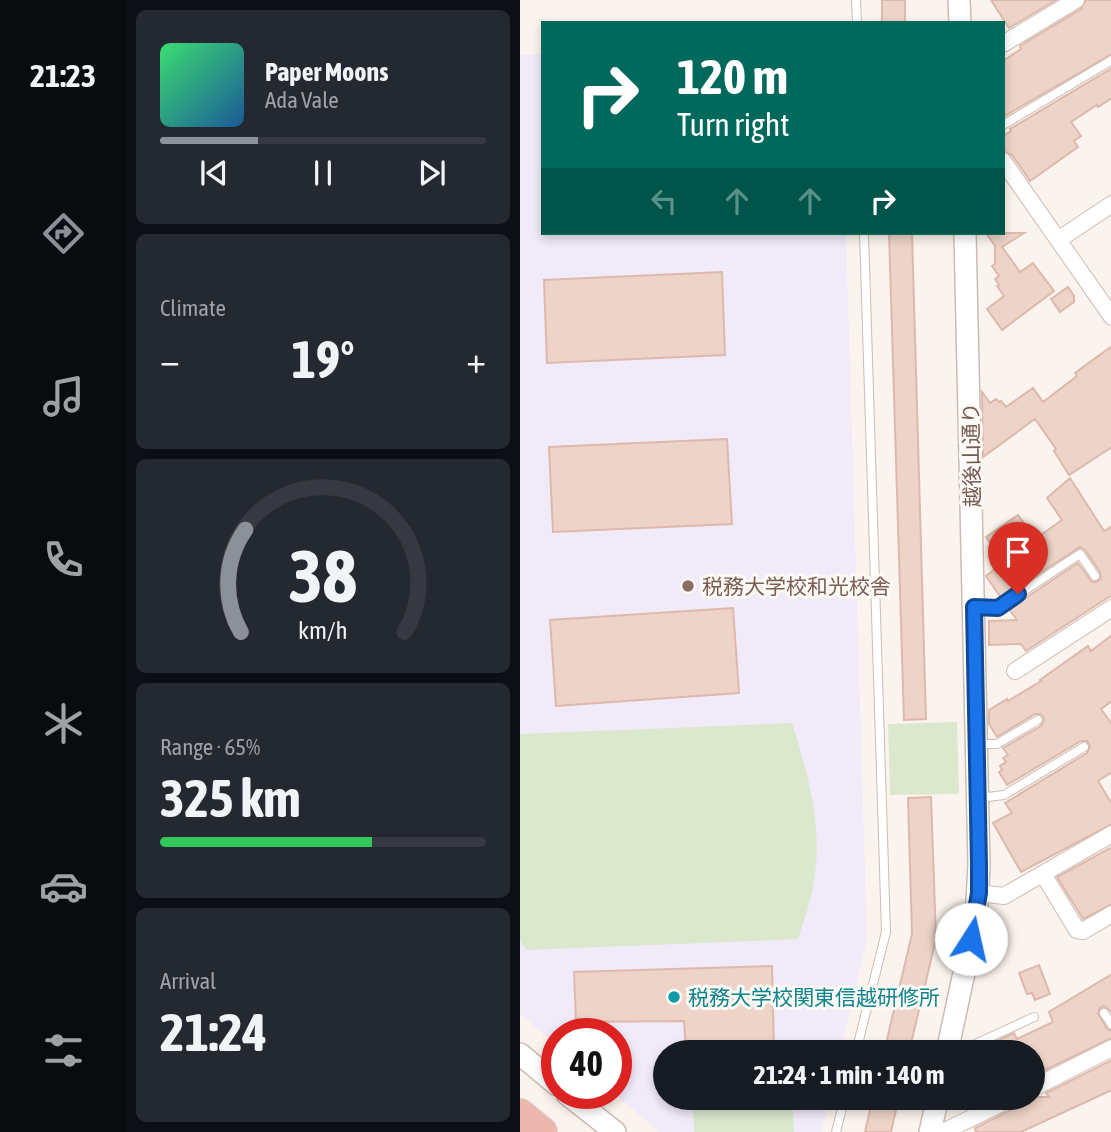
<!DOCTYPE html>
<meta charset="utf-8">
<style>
:root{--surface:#171b24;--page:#242831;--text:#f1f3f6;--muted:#9ea1a6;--line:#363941;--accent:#8c9099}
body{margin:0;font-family:"Asap Condensed","Noto Sans JP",sans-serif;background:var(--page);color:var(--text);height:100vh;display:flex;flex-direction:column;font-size:26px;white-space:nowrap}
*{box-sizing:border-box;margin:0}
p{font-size:23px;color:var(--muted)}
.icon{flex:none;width:38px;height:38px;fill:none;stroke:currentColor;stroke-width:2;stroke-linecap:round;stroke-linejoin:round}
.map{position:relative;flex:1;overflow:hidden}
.sheet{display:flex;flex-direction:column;gap:10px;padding:10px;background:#0d0f14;width:394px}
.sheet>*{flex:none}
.top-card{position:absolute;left:21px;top:21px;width:464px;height:214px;border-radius:0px;box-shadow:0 4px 10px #0003;background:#00695c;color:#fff;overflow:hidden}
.speed{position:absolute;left:21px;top:1018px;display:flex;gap:14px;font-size:35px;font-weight:700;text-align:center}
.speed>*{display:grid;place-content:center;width:91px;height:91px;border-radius:50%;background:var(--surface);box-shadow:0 4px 10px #0003;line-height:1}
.speed .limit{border:10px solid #d22;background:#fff;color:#111}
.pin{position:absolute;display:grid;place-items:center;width:60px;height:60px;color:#fff;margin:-72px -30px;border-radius:50% 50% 50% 0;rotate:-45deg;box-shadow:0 0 7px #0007}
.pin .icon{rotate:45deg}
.me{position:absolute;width:77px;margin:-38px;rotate:10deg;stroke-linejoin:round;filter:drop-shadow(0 0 5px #0008)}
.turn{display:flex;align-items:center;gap:24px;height:147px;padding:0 21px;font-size:32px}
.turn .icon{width:91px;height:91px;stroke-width:2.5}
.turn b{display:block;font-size:49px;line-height:60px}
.lanes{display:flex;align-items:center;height:66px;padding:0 21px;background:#0003;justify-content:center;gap:35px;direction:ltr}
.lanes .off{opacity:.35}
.big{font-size:52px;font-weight:700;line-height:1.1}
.sheet .tile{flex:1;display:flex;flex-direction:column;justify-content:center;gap:10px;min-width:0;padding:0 24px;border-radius:10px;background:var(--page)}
.sheet .dial{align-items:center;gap:0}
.dial svg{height:182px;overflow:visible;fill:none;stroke:var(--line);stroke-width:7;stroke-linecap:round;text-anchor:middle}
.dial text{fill:var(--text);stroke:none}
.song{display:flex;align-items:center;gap:21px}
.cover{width:84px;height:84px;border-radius:10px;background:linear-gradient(135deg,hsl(140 70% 55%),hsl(210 70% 35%))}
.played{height:7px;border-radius:4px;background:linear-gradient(90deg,var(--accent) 30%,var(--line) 30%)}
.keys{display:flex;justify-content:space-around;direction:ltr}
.heat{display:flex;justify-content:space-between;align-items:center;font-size:38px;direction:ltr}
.charge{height:10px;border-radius:5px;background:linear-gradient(90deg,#34c759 65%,var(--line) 0)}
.trip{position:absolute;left:133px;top:1040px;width:392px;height:70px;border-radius:35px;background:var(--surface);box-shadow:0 4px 10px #0003;font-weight:700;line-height:70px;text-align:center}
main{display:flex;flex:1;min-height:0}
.dock{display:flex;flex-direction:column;width:126px;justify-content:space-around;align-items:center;background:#090b0e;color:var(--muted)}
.dock .icon{width:49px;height:49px}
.dock .selected{color:var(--accent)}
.dock b{font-size:32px;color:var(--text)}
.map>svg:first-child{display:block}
</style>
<main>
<nav class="dock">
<b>21:23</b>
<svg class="icon selected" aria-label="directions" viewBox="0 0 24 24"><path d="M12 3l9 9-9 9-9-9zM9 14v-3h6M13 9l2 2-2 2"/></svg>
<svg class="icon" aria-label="music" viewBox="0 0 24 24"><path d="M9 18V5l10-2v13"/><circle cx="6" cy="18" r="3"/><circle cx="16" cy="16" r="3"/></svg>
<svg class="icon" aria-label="phone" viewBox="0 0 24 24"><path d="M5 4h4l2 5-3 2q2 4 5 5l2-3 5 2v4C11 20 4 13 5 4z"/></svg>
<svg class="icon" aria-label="climate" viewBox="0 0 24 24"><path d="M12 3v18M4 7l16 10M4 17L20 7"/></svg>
<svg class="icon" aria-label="car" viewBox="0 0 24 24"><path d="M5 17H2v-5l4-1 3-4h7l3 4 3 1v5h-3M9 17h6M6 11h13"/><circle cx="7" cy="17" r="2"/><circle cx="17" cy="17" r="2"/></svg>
<svg class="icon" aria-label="filters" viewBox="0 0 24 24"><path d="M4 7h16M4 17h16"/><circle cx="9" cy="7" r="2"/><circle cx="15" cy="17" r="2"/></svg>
</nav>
<section class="sheet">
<div class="tile">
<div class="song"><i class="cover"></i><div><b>Paper Moons</b><p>Ada Vale</p></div></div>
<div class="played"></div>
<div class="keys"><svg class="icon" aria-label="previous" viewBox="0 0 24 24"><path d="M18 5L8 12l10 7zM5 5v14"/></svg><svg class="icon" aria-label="pause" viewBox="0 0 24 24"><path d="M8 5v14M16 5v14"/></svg><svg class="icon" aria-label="next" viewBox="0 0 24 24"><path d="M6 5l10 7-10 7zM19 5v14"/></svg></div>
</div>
<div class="tile"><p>Climate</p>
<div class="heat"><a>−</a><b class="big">19°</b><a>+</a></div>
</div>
<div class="tile dial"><svg viewBox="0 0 100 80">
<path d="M14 69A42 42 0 1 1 86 69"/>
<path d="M14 69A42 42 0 0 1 16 24" stroke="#8c9099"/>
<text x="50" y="56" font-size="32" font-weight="700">38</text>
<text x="50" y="72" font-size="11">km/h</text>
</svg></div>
<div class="tile"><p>Range · 65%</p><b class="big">325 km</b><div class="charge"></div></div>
<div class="tile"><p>Arrival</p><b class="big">21:24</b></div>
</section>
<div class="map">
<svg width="592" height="1132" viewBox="0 0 592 1132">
<rect width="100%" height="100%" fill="#fbf4ee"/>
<path fill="#f1eaf8" d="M23,54V233H326L347,940L320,1052H145V1097H309L301,1132H140L94,1094H96V1034H37V1045L0,1014V55Z"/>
<path fill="#dbe8cd" d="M437,722L439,794L370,795L368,724Z
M272,723C289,776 304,831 293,887C290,905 283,922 278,939L6,950L0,939V734Z
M173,1097H272L274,1132H174Z"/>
<path fill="#edd3c8" stroke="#deb9ab" stroke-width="2" d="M362,0H385V23H362Z
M471,0H536L489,28Z
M566,0H592V54L483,117V61L501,49L500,46L561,9Z
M592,68V98L578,107L577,105L551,122L561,136L554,141L558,147L510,181L492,155L483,151V136L491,131L490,129Z
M369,233H392L406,719L384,720Z
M466,233H504L482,247L500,272L513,263L534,291L482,330L467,309L484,296L477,286L479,285L475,279L479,276L472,266L475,264V246Z
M202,272L205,355L27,363L24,280Z
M548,287L554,296V302L540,312L531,299Z
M592,346V447L549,475L534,451L536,449L515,419L463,457L462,392L470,403L476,399L479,402L481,401L486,407L513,388L523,402L557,376L555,373Z
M207,439L212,524L33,532L29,447Z
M550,478L584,531L592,526V595L506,651L501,644L469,645V621L497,620L489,609L558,563L572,582H576L581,579L580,572L565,550L560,547L481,598L466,576L484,562L466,537L498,515L515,539L542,520L527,498Z
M213,608L219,693L36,706L30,620Z
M592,635V701L581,709L592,724V772L578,781L592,804V824L501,872L473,823L492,813L485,803L567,753L570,746L567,741H561L487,785L479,772L482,770L480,766L486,762L483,758L488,755L483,748L521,726L524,719L521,714H515L477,737L469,724V710L487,699L488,701L521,681L520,680L568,646L571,651Z
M411,797L416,939L389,1052H364L392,934L388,798Z
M592,847V904L563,919L537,877Z
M519,965L530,994L515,1000L512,993L507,994L499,973Z
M252,966L254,1052H166L164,1021L56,1022L54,972Z
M592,974V1012L584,1006L580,1008L578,1013L587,1029L592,1031V1038L517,1074L513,1065V1052H454L494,1033L497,1039L533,1022L529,1012Z
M592,1060V1090L501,1132H456L455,1128L499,1106L504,1097H529L526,1093Z
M353,1097H379L371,1132H345Z
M440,1097H470L446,1109Z"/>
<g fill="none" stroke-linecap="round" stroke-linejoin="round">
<g stroke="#ccbcb4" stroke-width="10">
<path id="service" d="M336,0L337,23
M483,125L592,60
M456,607L478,608L560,554L575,576
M458,744H477L518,720
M459,798L484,795L564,747
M584,1013L592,1025
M430,1042L449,1047L514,1017
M336,1052L366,932L344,233
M316,1132L325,1097"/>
</g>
<g stroke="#ccbcb4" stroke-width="18">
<path id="minor" d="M483,44L556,0
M483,161L592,317
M538,240L592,204
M495,671L592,608
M523,874L557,930L563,931L592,914
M459,893L484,896L592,834
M513,1088L592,1048
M423,1132L494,1097"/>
</g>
<g stroke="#ccbcb4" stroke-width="24">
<path id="tertiary" d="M439,0L440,23
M427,1052L456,917L459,865L445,233
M0,1054L37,1085
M47,1094L95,1132
M410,1132L418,1097"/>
</g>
<g stroke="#d8d1cf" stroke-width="32">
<path id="motorway" d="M0,1114L22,1132"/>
</g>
<use href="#service" stroke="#fff" stroke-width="8"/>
<use href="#minor" stroke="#fff" stroke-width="16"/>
<use href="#tertiary" stroke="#fff" stroke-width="21"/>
<use href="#motorway" stroke="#edb7ad" stroke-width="30"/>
</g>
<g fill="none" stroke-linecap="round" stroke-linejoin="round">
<g stroke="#114b97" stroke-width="18">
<path id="route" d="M451,939L459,893V865L454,607L478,608L498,594"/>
</g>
<use href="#route" stroke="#1a73e8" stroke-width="12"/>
</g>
<circle fill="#8d6e63" stroke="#fdf9f4" stroke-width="2.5" cx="168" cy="586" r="7"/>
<circle fill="#0f9aa8" stroke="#fdf9f4" stroke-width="2.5" cx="154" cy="997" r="7"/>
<g text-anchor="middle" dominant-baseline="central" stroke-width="6" stroke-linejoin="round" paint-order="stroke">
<g font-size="21" fill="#745b52" stroke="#fdf9f4">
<text transform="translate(451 455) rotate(-91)">越後山通り</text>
</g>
<g font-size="21" fill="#785e54" stroke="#fdf9f4" text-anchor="start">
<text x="182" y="586">税務大学校和光校舎</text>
</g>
<g font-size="21" fill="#0d838f" stroke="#fdf9f4" text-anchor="start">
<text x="168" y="997">税務大学校関東信越研修所</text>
</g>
</g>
</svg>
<div class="speed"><div class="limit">40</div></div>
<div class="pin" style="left:498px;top:594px;background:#d93025"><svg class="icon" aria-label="arrive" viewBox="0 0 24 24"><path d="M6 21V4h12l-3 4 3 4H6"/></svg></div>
<svg class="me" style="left:451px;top:939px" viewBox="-20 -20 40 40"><circle r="19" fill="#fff"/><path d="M0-13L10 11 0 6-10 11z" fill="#1a73e8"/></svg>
<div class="trip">21:24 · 1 min · 140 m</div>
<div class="top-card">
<div class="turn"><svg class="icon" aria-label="right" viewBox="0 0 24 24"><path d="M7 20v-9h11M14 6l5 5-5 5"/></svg><div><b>120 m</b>Turn right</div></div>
<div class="lanes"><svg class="icon off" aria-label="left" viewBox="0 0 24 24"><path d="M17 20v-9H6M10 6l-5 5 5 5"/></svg><svg class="icon off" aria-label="ahead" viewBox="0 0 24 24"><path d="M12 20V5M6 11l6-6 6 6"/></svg><svg class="icon off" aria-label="ahead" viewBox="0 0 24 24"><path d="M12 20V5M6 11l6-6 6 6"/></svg><svg class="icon" aria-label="right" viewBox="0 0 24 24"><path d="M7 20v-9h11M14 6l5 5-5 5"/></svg></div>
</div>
</div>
</main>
